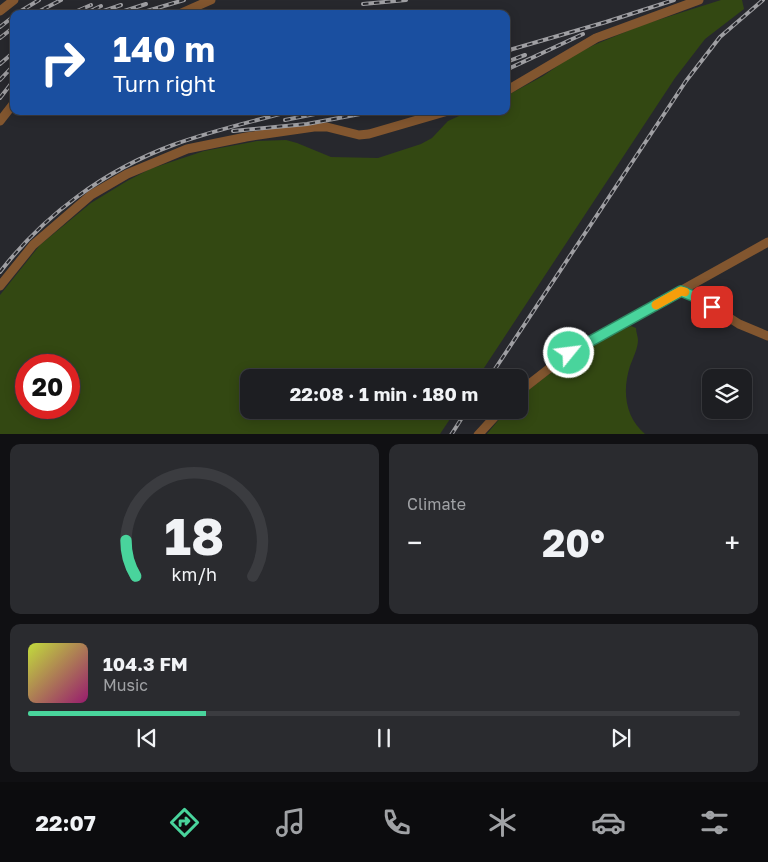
<!DOCTYPE html>
<meta charset="utf-8">
<style>
:root{--surface:#1d1e22;--page:#2a2b2f;--text:#f1f3f6;--muted:#a0a2a5;--line:#3b3c40;--accent:#49d49c}
body{margin:0;font-family:"Golos Text",sans-serif;background:var(--page);color:var(--text);height:100vh;display:flex;flex-direction:column;font-size:19px;white-space:nowrap}
*{box-sizing:border-box;margin:0}
p{font-size:16px;color:var(--muted)}
.icon{flex:none;width:28px;height:28px;fill:none;stroke:currentColor;stroke-width:2;stroke-linecap:round;stroke-linejoin:round}
.map{position:relative;height:434px;overflow:hidden}
.drawer{display:flex;flex-direction:column;gap:10px;padding:10px;background:#101013;flex:1}
.drawer>*{flex:none}
.guide{position:absolute;left:10px;top:10px;width:500px;height:105px;border-radius:10px;box-shadow:0 2px 12px #0003,0 0 0 1px var(--line);background:#1a4fa0;color:#fff;overflow:hidden}
.buttons{position:absolute;left:702px;top:369px;display:grid;gap:10px}
.buttons a{display:grid;place-items:center;width:50px;height:50px;border-radius:10px;background:var(--surface);box-shadow:0 2px 12px #0003,0 0 0 1px var(--line);font-size:25px}
.speed{position:absolute;left:15px;top:354px;display:flex;gap:10px;font-size:25px;font-weight:700;text-align:center}
.speed>*{display:grid;place-content:center;width:65px;height:65px;border-radius:50%;background:var(--surface);box-shadow:0 2px 12px #0003,0 0 0 1px var(--line);line-height:1}
.speed .limit{border:8px solid #d22;background:#fff;color:#111}
.pin{position:absolute;display:grid;place-items:center;width:42px;height:42px;color:#fff;margin:-21px;border-radius:10px;box-shadow:0 2px 8px #0006}
.me{position:absolute;width:55px;margin:-28px;rotate:61deg;stroke-linejoin:round;filter:drop-shadow(0 0 4px #0008)}
.turn{display:flex;align-items:center;gap:18px;height:105px;padding:0 20px;font-size:22px}
.turn .icon{width:65px;height:65px;stroke-width:2.5}
.turn b{display:block;font-size:35px;line-height:42px}
.big{font-size:38px;font-weight:700;line-height:1.1}
.drawer .tile{flex:1;display:flex;flex-direction:column;justify-content:center;gap:8px;min-width:0;padding:0 18px;border-radius:10px;background:var(--page)}
.drawer .dial{align-items:center;gap:0}
.dial svg{height:130px;overflow:visible;fill:none;stroke:var(--line);stroke-width:7;stroke-linecap:round;text-anchor:middle}
.dial text{fill:var(--text);stroke:none}
.song{display:flex;align-items:center;gap:15px}
.cover{width:60px;height:60px;border-radius:8px;background:linear-gradient(135deg,hsl(70 70% 55%),hsl(320 70% 35%))}
.played{height:5px;border-radius:2px;background:linear-gradient(90deg,var(--accent) 25%,var(--line) 25%)}
.keys{display:flex;justify-content:space-around;direction:ltr}
.heat{display:flex;justify-content:space-between;align-items:center;font-size:28px;direction:ltr}
.drawer .tiles{flex:1;display:grid;gap:10px;grid-template-columns:1fr 1fr}
.tile:last-child{grid-column:span 2}
.trip{position:absolute;left:240px;top:369px;width:288px;height:50px;border-radius:10px;background:var(--surface);box-shadow:0 2px 12px #0003,0 0 0 1px var(--line);font-weight:700;line-height:50px;text-align:center}
.dock{display:flex;height:80px;justify-content:space-around;align-items:center;background:#0c0c0e;color:var(--muted)}
.dock .icon{width:35px;height:35px}
.dock .active{color:var(--accent)}
.dock b{font-size:22px;color:var(--text)}
.map>svg:first-child{display:block}
</style>
<div class="map">
<svg width="768" height="435" viewBox="0 0 768 435">
<rect width="100%" height="100%" fill="#27282d"/>
<path fill="#334812" fill-rule="evenodd" d="M721,0H742L744,9L705,39L675,78L478,377L249,378V410H456L440,434L0,435V295L40,245L91,203L127,181L150,169L204,151L257,141L286,140L297,143L331,157L378,158L421,144L432,138L448,121L470,111H506V96L543,76L572,56L594,45L642,25ZM26,365H69V408H26Z
M631,326L636,328C636,332 638,337 638,340C638,348 633,358 630,366C622,391 625,417 645,434L486,435L507,410H519V398C553,370 589,343 631,326Z"/>
<g fill="none" stroke-linecap="round" stroke-linejoin="round">
<path stroke="#82562f" stroke-width="9" d="M0,11L14,0
M179,14L211,0
M506,91L596,38L699,0
M0,121L14,103
M0,286L33,245L91,195L127,174L187,149L246,137L314,127H327L359,135L369,134L448,111
M681,291L700,299L739,324L768,336
M519,392L569,353L768,242
M478,435L501,410"/>
<g stroke="#9f9fa3" stroke-width="4">
<path id="rail" d="M363,4L406,0
M16,14L39,0
M34,14L61,0
M70,14L91,5
M84,14L101,6
M95,14L121,5
M115,14L146,4
M137,14L184,0
M0,27L14,16
M0,38L14,27
M506,51L606,22L674,0
M506,62L525,55
M0,64L14,52
M506,70L583,34
M0,80L14,65
M0,98L14,80
M285,120L330,111
M233,131L307,124L376,111
M0,272C44,215 105,170 173,145C211,131 251,122 291,111
M489,378L686,81L720,37L763,0
M451,435L467,410"/>
</g>
<use href="#rail" stroke="#27282d" stroke-width="2" stroke-dasharray="5.5" stroke-linecap="butt"/>
</g>
<g fill="none" stroke-linecap="round" stroke-linejoin="round">
<g stroke="#2f8a65" stroke-width="12">
<path id="route" d="M569,353L681,291L700,299L712,307"/>
</g>
<use href="#route" stroke="#49d49c" stroke-width="9"/>
<path stroke="#f59e0b" stroke-width="9" d="M656,305L681,291L685,292"/>
</g>
</svg>
<div class="buttons">
<a><svg class="icon" aria-label="layers" viewBox="0 0 24 24"><path d="M12 4l9 5-9 5-9-5zM3 14l9 5 9-5"/></svg></a>
</div>
<div class="speed"><div class="limit">20</div></div>
<div class="pin" style="left:712px;top:307px;background:#d93025"><svg class="icon" aria-label="arrive" viewBox="0 0 24 24"><path d="M6 21V4h12l-3 4 3 4H6"/></svg></div>
<svg class="me" style="left:569px;top:353px" viewBox="-20 -20 40 40"><circle r="17" fill="#49d49c" stroke="#fff" stroke-width="3"/><path d="M0-11L8 9 0 5-8 9z" fill="#fff"/></svg>
<div class="trip">22:08 · 1 min · 180 m</div>
<div class="guide">
<div class="turn"><svg class="icon" aria-label="right" viewBox="0 0 24 24"><path d="M7 20v-9h11M14 6l5 5-5 5"/></svg><div><b>140 m</b>Turn right</div></div>
</div>
</div>
<section class="drawer">
<div class="tiles">
<div class="tile dial"><svg viewBox="0 0 100 80">
<path d="M14 69A42 42 0 1 1 86 69"/>
<path d="M14 69A42 42 0 0 1 8 47" stroke="#49d49c"/>
<text x="50" y="56" font-size="32" font-weight="700">18</text>
<text x="50" y="72" font-size="11">km/h</text>
</svg></div>
<div class="tile"><p>Climate</p>
<div class="heat"><a>−</a><b class="big">20°</b><a>+</a></div>
</div>
<div class="tile">
<div class="song"><i class="cover"></i><div><b>104.3 FM</b><p>Music</p></div></div>
<div class="played"></div>
<div class="keys"><svg class="icon" aria-label="previous" viewBox="0 0 24 24"><path d="M18 5L8 12l10 7zM5 5v14"/></svg><svg class="icon" aria-label="pause" viewBox="0 0 24 24"><path d="M8 5v14M16 5v14"/></svg><svg class="icon" aria-label="next" viewBox="0 0 24 24"><path d="M6 5l10 7-10 7zM19 5v14"/></svg></div>
</div>
</div>
</section>
<nav class="dock">
<b>22:07</b>
<svg class="icon active" aria-label="directions" viewBox="0 0 24 24"><path d="M12 3l9 9-9 9-9-9zM9 14v-3h6M13 9l2 2-2 2"/></svg>
<svg class="icon" aria-label="music" viewBox="0 0 24 24"><path d="M9 18V5l10-2v13"/><circle cx="6" cy="18" r="3"/><circle cx="16" cy="16" r="3"/></svg>
<svg class="icon" aria-label="phone" viewBox="0 0 24 24"><path d="M5 4h4l2 5-3 2q2 4 5 5l2-3 5 2v4C11 20 4 13 5 4z"/></svg>
<svg class="icon" aria-label="climate" viewBox="0 0 24 24"><path d="M12 3v18M4 7l16 10M4 17L20 7"/></svg>
<svg class="icon" aria-label="car" viewBox="0 0 24 24"><path d="M5 17H2v-5l4-1 3-4h7l3 4 3 1v5h-3M9 17h6M6 11h13"/><circle cx="7" cy="17" r="2"/><circle cx="17" cy="17" r="2"/></svg>
<svg class="icon" aria-label="filters" viewBox="0 0 24 24"><path d="M4 7h16M4 17h16"/><circle cx="9" cy="7" r="2"/><circle cx="15" cy="17" r="2"/></svg>
</nav>
